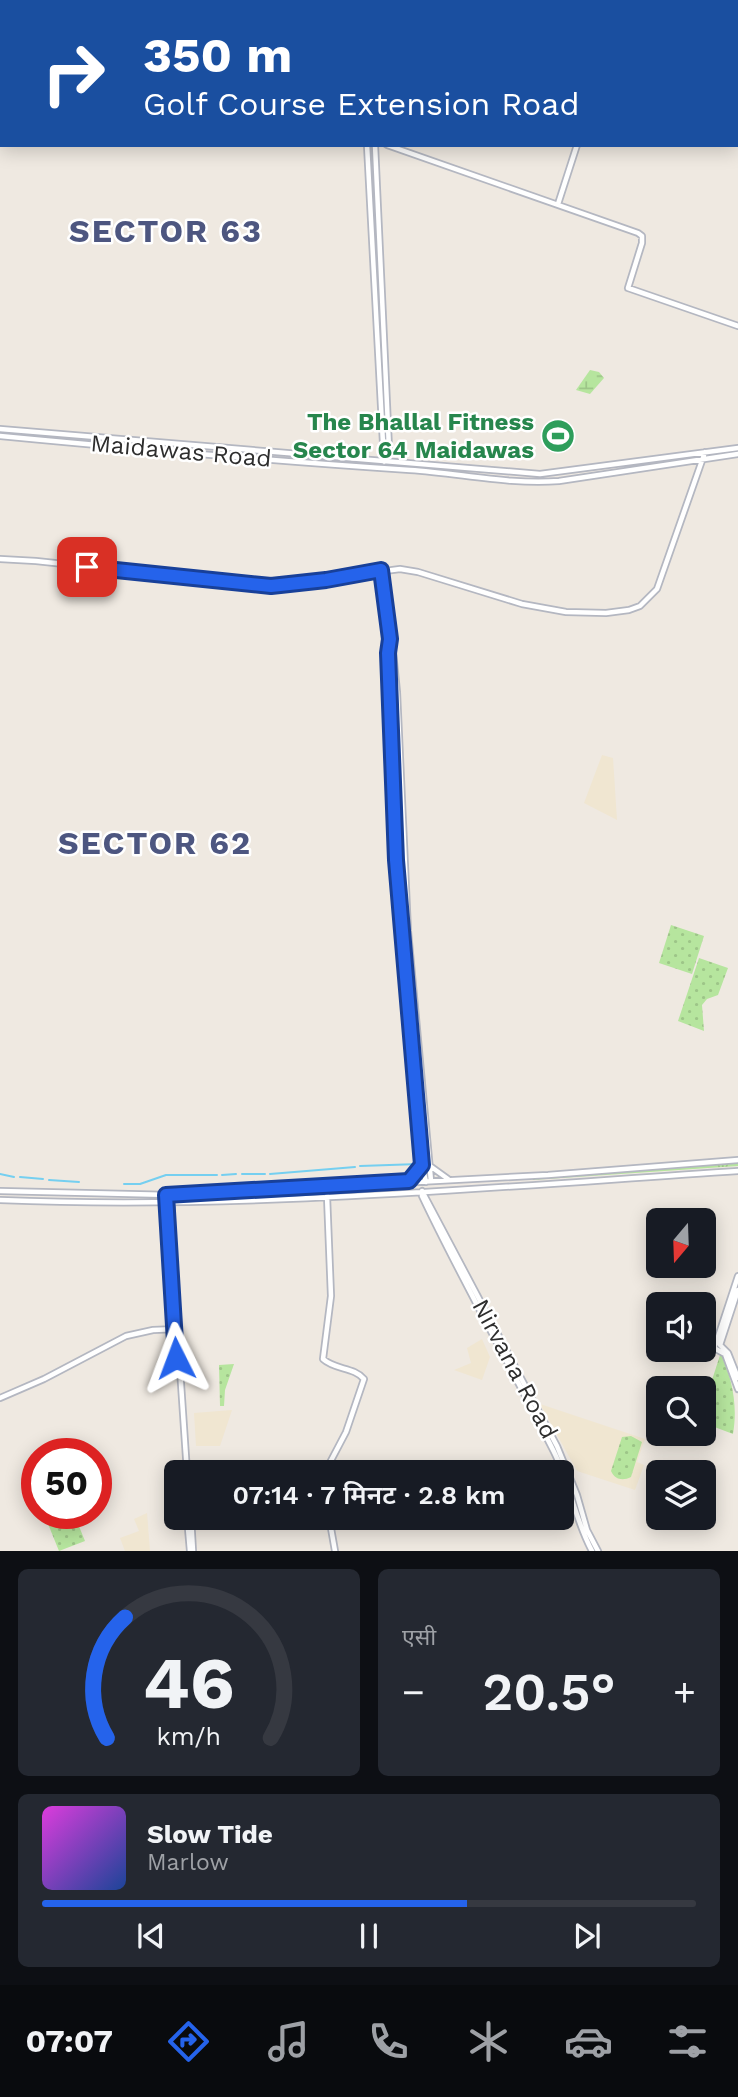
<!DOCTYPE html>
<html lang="hi">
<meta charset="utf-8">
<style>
:root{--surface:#171b24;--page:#242831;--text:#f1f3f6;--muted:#9ea1a6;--line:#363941;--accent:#2563eb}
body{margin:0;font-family:"Work Sans","Noto Sans Devanagari",sans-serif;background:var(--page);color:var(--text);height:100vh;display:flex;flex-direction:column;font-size:26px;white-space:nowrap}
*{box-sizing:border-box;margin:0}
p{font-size:23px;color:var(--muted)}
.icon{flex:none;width:38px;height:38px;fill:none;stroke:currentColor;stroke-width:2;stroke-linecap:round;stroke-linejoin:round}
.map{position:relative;height:1551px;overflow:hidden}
.sheet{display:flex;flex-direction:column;gap:18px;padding:18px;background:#0d0f14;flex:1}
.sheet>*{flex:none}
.banner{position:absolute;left:0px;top:0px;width:738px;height:147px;box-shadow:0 4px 18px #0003;background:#1a4fa0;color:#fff;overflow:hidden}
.needle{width:46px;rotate:199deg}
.buttons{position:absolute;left:646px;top:1208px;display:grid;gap:14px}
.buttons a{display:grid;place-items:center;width:70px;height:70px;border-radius:10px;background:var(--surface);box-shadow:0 4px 18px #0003;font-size:35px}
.speed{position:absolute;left:21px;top:1438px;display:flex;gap:14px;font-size:35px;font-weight:700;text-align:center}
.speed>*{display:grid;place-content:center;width:91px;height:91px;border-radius:50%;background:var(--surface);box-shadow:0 4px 18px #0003;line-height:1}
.speed .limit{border:10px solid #d22;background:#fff;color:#111}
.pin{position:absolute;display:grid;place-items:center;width:60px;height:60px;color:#fff;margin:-30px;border-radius:14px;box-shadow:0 4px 10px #0006}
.me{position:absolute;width:77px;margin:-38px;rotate:357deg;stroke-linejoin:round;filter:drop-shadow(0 0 5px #0008)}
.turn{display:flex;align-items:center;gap:24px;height:147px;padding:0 28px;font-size:32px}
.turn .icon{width:91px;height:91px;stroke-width:2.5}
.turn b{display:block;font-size:49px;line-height:60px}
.big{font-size:52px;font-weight:600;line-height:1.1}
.sheet .tile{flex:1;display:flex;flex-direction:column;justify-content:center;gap:10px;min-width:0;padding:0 24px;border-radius:10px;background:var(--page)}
.sheet .dial{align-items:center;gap:0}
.dial svg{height:182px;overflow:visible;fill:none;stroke:var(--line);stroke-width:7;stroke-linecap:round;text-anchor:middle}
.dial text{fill:var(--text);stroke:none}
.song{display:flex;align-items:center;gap:21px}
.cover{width:84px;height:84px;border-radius:10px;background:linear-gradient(135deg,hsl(300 70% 55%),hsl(220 70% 35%))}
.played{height:7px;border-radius:4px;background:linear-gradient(90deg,var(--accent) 65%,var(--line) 65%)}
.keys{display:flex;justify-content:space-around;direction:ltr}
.heat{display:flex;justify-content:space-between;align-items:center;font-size:38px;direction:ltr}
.sheet .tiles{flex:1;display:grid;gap:18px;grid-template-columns:1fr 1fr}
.tile:last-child{grid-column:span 2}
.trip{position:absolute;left:164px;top:1460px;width:410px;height:70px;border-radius:10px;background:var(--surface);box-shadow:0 4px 18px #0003;font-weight:600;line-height:70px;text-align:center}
.menu{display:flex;height:112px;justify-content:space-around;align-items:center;background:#090b0e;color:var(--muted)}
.menu .icon{width:49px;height:49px}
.menu .active{color:var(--accent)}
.menu b{font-size:32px;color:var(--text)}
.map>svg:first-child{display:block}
</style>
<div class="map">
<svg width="738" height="1551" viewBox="0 0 738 1551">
<defs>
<pattern id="grass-tufts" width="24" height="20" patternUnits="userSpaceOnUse" patternTransform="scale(1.75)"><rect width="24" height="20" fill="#b6e59e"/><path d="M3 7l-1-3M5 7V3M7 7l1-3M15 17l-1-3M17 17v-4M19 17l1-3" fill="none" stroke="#9dc588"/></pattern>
<pattern id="wetland-marsh" width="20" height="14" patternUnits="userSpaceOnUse" patternTransform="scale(1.75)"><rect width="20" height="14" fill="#b6e59e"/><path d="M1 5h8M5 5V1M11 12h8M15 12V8" fill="none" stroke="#9dc588"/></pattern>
<pattern id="park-dots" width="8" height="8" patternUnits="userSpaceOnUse" patternTransform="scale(1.75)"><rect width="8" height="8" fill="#b6e59e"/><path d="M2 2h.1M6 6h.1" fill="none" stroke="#9dc588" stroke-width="1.8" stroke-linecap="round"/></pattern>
</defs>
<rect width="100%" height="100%" fill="#efe9e1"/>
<path fill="#f0e6d1" d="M602,755L613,758L617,820L584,803Z
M482,1339L490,1357L482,1380L454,1370L471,1363L467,1348Z
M540,1404L645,1439L637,1462L644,1465L635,1490L577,1471Z
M232,1410L220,1446H196L194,1413Z
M147,1513L150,1551H125L120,1538L139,1531L134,1519Z"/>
<path fill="url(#grass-tufts)" d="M738,1163V1166L532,1180L535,1177Z"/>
<path fill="url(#wetland-marsh)" d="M590,370L599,372L604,378L590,394L576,390Z"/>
<path fill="url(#park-dots)" d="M671,925L704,936L692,974L659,963Z
M699,958L728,968L718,995L707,999L702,1005L704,1031L678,1021Z
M721,1352C732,1380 738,1404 733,1434L704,1423V1405Z
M234,1364L225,1390L224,1406H220L219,1365Z
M631,1436L642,1442L631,1477C623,1481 615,1480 611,1471L622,1437Z
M44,1514H74L85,1541L59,1551Z"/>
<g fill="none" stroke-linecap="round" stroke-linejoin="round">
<path stroke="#75cff0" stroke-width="2" d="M360,1166L419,1164
M0,1174L14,1177
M242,1174H265
M270,1174L355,1167
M222,1175L236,1174
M20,1177L43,1179
M49,1180L79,1182
M124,1184H140L166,1175H217"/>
<g stroke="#b4b7c1" stroke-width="8">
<path id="secondary" d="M22,0L27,2
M626,2L627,0
M367,145L384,462
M375,145L389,448L386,453
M387,145L638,233L642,236V243L628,288L738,326
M558,204L577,145
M0,429L540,474L738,448
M0,436C136,449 273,461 410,470C459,473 510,485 559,481L738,454
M0,559L36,561L271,586L400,569L418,572L522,604L566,612L606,613L629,610L640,606L657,589L705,452
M381,571L390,639L388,653L396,860L422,1165L426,1182
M390,649L393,652L397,692L408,931L431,1181
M430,1166L448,1179
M410,1181L422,1166
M0,1191L172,1195L548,1175L738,1160
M422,1191L557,1446L577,1495L587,1530L598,1551
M166,1195L172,1300
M172,1195V1251L187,1472
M422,1196C463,1283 511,1366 554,1452C570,1484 575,1520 592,1551
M0,1200C246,1210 493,1187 738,1171
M738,1290L720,1345L728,1353L738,1378
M716,1343L738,1276
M716,1343L714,1348L725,1354L738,1389
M0,1398L44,1379L126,1336L153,1330L177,1329
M325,1472L346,1432L364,1379C354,1367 335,1370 323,1359L331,1296L327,1196
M187,1517L190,1551
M191,1517L193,1551
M329,1517L335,1551"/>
</g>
<use href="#secondary" stroke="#fff" stroke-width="4.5"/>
</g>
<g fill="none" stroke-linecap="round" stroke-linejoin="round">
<g stroke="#184099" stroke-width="18">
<path id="route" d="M87,567L271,586L326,580L381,570L390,639L388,653L396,860L422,1165L409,1181L166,1195L176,1358"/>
</g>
<use href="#route" stroke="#2563eb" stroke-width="12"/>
</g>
<defs>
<g id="stadium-disc" transform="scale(1.75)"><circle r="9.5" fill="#2e9e5b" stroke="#fff"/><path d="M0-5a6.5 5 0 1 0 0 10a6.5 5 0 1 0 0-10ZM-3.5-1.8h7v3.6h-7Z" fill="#fff"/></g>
</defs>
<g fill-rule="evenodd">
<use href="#stadium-disc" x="558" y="436"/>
</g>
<g text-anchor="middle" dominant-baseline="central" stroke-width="5" stroke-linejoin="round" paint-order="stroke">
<g font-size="24" font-weight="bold" fill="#27864d" stroke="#fff" text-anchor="end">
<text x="534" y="422">The Bhallal Fitness<tspan x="534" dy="28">Sector 64 Maidawas</tspan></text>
</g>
<g font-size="24" fill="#2e2e2e" stroke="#fff">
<text transform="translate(181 451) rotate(5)">Maidawas Road</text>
<text transform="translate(515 1369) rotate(62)">Nirvana Road</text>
</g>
<g font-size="32" font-weight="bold" letter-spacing="2" fill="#4d5680" stroke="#fff">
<text x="166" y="231">SECTOR 63</text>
<text x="155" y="843">SECTOR 62</text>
</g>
</g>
</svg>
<div class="buttons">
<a><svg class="needle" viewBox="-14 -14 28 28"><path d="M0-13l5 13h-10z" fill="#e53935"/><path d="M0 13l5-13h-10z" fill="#9ea1a6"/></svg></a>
<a><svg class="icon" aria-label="sound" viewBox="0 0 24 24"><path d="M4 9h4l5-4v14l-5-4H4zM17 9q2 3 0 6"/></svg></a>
<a><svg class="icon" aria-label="search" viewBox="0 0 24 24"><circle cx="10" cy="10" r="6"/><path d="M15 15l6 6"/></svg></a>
<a><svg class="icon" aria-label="layers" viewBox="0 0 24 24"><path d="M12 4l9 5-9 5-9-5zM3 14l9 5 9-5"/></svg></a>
</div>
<div class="speed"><div class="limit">50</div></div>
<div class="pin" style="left:87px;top:567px;background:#d93025"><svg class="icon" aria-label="arrive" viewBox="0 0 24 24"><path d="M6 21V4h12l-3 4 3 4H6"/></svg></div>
<svg class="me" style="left:176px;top:1358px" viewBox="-20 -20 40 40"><path d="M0-17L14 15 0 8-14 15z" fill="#2563eb" stroke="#fff" stroke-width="4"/></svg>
<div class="trip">07:14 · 7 मिनट · 2.8 km</div>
<div class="banner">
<div class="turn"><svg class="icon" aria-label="right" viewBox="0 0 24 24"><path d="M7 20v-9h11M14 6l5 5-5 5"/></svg><div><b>350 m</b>Golf Course Extension Road</div></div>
</div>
</div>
<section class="sheet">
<div class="tiles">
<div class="tile dial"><svg viewBox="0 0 100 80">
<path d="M14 69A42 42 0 1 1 86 69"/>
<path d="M14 69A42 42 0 0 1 22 16" stroke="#2563eb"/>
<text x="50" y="56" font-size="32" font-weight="700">46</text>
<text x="50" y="72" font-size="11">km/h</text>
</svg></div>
<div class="tile"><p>एसी</p>
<div class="heat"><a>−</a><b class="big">20.5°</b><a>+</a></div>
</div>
<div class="tile">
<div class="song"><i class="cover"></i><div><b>Slow Tide</b><p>Marlow</p></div></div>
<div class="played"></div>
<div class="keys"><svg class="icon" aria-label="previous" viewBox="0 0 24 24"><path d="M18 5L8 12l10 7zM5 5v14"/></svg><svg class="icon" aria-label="pause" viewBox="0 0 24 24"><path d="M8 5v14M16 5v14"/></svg><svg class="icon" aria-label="next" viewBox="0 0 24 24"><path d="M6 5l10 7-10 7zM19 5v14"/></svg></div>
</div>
</div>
</section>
<nav class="menu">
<b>07:07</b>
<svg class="icon active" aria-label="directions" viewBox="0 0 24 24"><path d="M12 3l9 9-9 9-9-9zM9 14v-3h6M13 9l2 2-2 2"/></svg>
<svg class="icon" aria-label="music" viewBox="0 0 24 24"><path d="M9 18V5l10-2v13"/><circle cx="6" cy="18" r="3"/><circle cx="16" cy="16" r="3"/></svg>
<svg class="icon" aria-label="phone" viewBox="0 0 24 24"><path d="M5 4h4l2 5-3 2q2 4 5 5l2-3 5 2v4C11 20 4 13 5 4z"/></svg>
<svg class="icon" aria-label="climate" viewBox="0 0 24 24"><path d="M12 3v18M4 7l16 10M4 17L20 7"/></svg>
<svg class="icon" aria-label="car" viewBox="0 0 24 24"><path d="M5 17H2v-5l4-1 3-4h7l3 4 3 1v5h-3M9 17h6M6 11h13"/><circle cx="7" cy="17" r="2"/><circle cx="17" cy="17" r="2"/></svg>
<svg class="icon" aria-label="filters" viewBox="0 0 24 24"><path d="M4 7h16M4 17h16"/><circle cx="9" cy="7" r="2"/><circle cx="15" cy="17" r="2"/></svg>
</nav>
